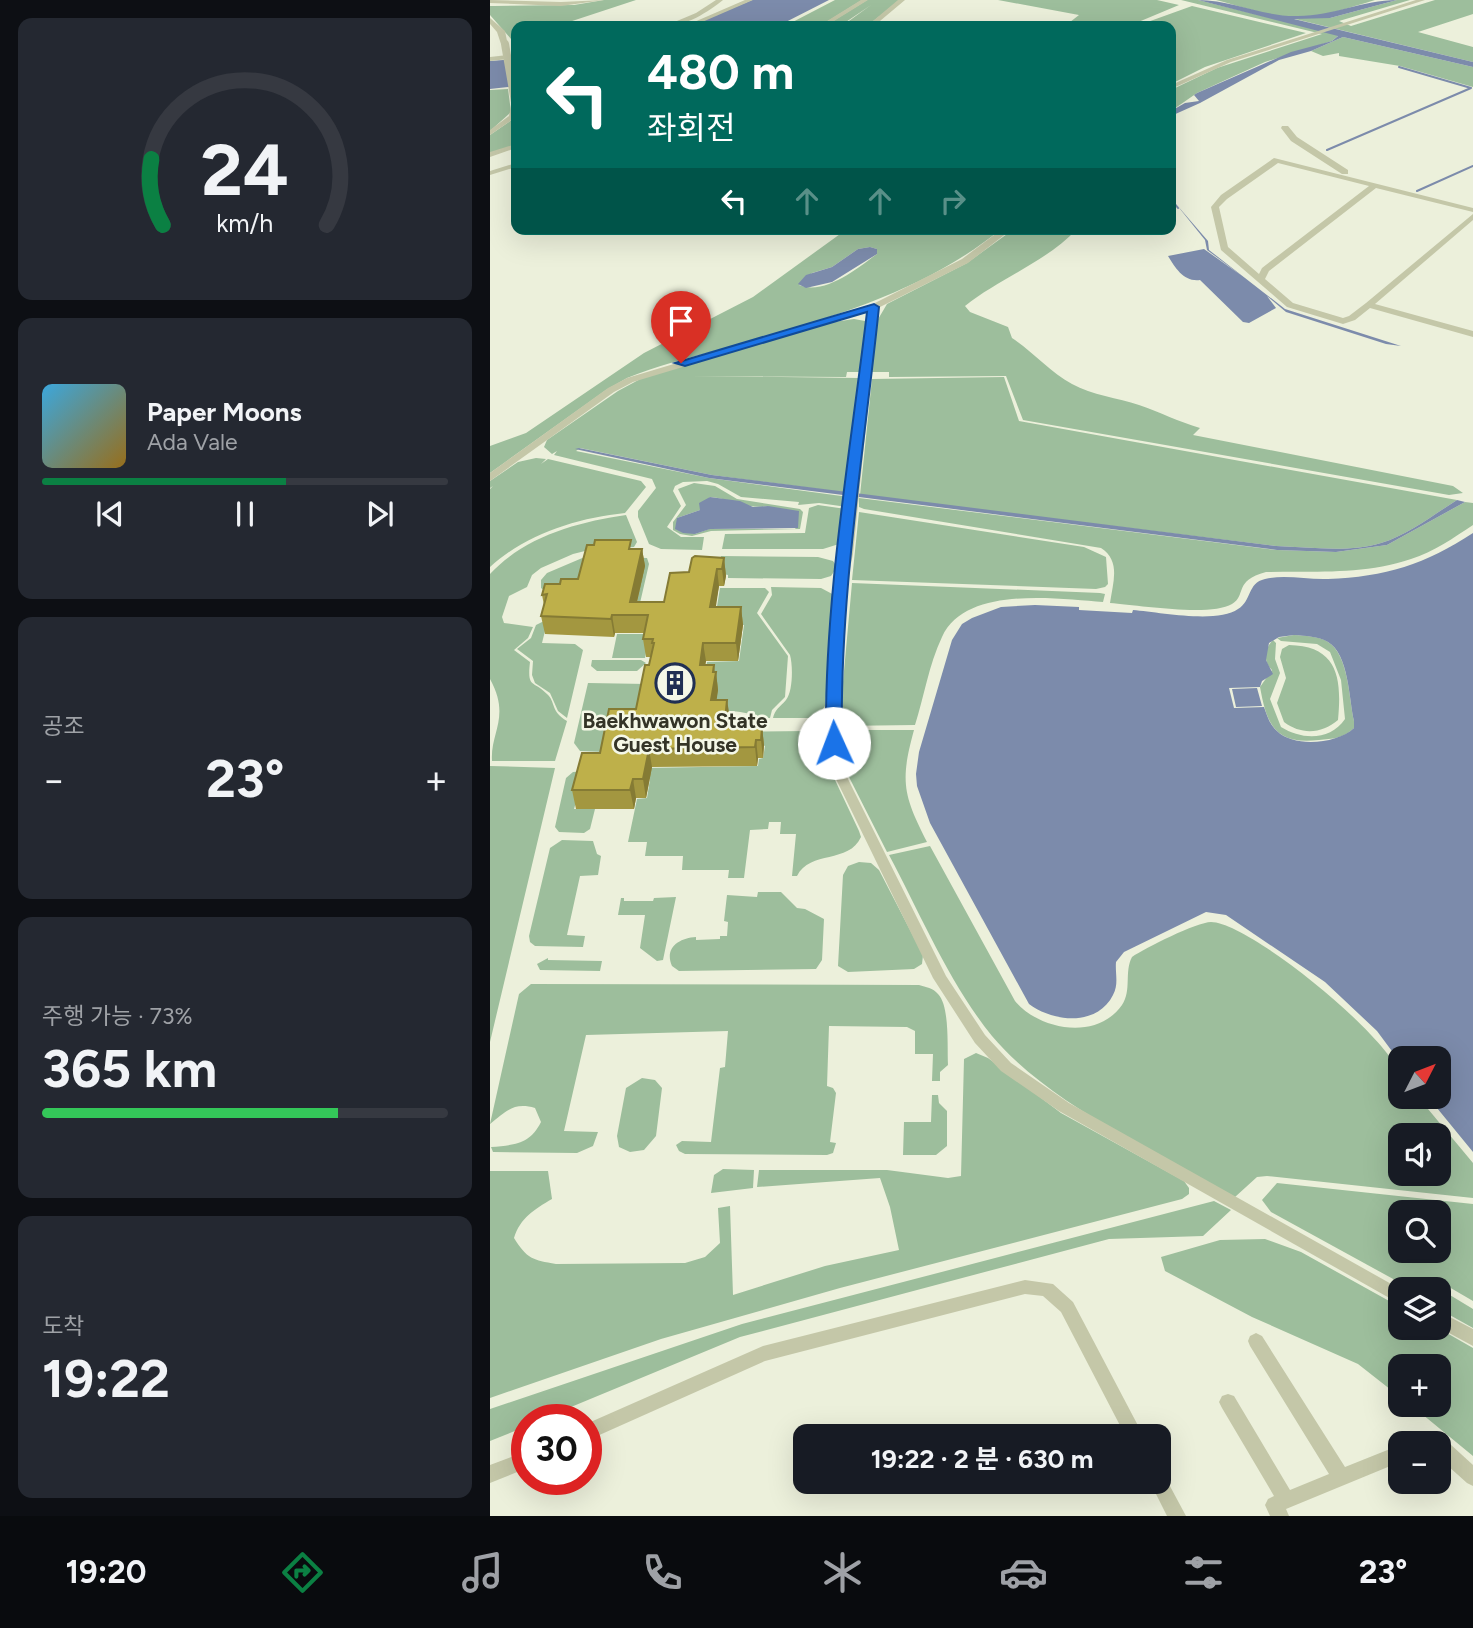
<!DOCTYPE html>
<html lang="ko">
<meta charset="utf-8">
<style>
:root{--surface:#171b24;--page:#242831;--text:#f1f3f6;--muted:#9ea1a6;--line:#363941;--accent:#0b8043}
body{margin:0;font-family:Figtree,"Noto Sans KR",sans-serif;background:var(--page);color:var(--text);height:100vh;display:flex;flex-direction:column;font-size:26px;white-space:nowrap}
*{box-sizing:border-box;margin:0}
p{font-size:23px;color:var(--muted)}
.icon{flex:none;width:38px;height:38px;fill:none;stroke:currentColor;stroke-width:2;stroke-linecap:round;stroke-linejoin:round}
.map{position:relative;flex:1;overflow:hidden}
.sheet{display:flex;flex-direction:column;gap:18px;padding:18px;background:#0d0f14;width:490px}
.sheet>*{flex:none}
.hud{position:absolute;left:21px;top:21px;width:665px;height:214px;border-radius:14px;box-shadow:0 7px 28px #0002;background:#00695c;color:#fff;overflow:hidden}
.needle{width:46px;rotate:48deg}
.controls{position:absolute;left:898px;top:1046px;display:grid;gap:14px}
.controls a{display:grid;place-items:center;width:63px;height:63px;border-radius:14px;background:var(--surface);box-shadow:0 7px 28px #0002;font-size:35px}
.speed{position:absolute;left:21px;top:1404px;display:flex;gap:14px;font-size:35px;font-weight:700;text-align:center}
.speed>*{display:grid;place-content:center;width:91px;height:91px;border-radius:50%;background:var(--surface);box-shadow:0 7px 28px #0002;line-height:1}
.speed .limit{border:10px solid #d22;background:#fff;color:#111}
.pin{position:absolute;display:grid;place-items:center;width:60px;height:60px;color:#fff;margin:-72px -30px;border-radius:50% 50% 50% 0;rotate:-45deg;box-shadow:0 0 7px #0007}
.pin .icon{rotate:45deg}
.me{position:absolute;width:77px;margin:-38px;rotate:358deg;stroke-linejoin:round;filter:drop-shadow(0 0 5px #0008)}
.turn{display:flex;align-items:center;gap:24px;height:147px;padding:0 21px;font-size:32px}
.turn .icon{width:91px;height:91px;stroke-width:2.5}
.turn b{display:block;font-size:49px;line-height:60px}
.lanes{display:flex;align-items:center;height:66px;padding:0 21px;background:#0003;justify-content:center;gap:35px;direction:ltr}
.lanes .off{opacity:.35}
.big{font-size:52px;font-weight:700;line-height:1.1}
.sheet .widget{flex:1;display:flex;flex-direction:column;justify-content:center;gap:10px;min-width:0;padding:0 24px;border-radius:14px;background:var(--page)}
.sheet .dial{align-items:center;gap:0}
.dial svg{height:182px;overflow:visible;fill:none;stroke:var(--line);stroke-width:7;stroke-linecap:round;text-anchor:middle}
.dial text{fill:var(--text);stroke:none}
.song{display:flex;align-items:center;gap:21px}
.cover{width:84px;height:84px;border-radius:10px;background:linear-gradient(135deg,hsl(200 70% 55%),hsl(40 70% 35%))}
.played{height:7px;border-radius:4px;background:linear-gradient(90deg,var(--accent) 60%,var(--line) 60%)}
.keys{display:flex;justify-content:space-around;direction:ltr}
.heat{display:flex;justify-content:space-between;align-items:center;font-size:38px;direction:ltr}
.charge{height:10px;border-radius:5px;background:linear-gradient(90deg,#34c759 73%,var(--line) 0)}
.trip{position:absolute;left:303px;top:1424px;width:378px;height:70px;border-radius:14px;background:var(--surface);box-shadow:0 7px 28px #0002;font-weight:700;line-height:70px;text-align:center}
.menu{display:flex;height:112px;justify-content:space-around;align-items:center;background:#090b0e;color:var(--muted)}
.menu .icon{width:49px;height:49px}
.menu .on{color:var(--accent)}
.menu b{font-size:32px;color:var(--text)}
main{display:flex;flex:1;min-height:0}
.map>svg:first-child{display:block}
</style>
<main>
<section class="sheet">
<div class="widget dial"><svg viewBox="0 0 100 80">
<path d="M14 69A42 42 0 1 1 86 69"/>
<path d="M14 69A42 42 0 0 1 9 40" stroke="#0b8043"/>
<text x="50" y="56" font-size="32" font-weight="700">24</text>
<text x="50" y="72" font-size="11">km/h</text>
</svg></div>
<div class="widget">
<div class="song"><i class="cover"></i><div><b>Paper Moons</b><p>Ada Vale</p></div></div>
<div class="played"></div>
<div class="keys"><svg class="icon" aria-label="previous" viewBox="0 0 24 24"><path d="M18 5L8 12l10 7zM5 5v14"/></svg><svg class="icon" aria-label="pause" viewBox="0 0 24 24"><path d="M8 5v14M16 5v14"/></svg><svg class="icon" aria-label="next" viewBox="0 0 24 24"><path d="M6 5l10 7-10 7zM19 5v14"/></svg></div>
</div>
<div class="widget"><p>공조</p>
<div class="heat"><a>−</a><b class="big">23°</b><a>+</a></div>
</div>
<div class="widget"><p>주행 가능 · 73%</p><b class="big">365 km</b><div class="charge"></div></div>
<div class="widget"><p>도착</p><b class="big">19:22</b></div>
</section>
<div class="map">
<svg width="983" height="1516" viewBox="0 0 983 1516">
<rect width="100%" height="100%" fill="#ecf0db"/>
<path fill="#9dbe9c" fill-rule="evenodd" d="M114,0H146L67,26H26V40L21,39L0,15V6H4L84,5Z
M345,0H372L330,26H295Z
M377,0H410L377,26H352L381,5L350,26H335Z
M508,0H667L689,5L646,23L652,24L702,6L816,33L715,67L681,84V26H575L589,15Z
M691,0H708L849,35L842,41L775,62L707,93L681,111V90L683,89L727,68L832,34Z
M726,0H885C855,9 822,21 790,16C768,13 747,5 726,0Z
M907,0H920L849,21L861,26L945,0H983V14L928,32L983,47V62L801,18H840Z
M853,37L983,67V87L910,66L849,56V53L833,56L821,51Z
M18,89L21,112L0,131V90Z
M26,117V145L0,154V135Z
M357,229H511C431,295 326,322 229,350C198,358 166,366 137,378L116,390L0,473V446L36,433L154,353L263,297ZM380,247L387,249V254C368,268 334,296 309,285L322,273L342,267L368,249Z
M524,229H587C556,262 510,278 475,306L480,312L518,327L522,338C543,352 560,372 582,384C602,395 628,398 649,405C670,412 689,422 710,428L703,435L963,486L973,493L959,495L533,420L516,376L399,377V372H382L387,321L397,304L477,263Z
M364,319L375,321L377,324L370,372H357L356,377L200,376L369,378L358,493L222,475L90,448L86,451L219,478L359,497L357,507L329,503L308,505L309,502L251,497L228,484L217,481L193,482L185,486L183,491L191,506L177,527L191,537H214L212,550L171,549L159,544L148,517V511L166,488L162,479L64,455L67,451L62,454L54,447L57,440L128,391L154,377L344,322Z
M514,377L529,421L967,500C943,515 918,535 891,543C859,553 819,547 786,546L370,495L382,379Z
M46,458L56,459L51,464L58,459L151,481L156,487L135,513C87,518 36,534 0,567V489L3,486L0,488V481L28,462Z
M204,483L225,486L247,499L310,509L313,512L310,529L221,531L202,536L190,534L183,530V522L196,505L188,489ZM220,497C240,498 259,510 278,506L306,529H219L205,534L187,518L210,510Z
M369,498L787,550L846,552L897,545L975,502L983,503V525C963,538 944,552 921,559C873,575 826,571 776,572C743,581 757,595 742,604C720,617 648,605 620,603C623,582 631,561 611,548L374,509L369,507Z
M328,505L356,509L353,539L349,544L333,549H232L235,534L315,533L319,508Z
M369,512L594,547L616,557L618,584L615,587L606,589L362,580Z
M136,515L147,542L144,547L99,550L83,554L51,568L42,575L37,587L19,596L12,617L14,623L43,627L38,638L24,650L40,662C37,689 43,680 57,694C66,702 60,711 77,721L65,761H2C0,732 21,717 0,679V574C34,537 87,522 136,515Z
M97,556L157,558L159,564L150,603L147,602L154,566L93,587L55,591L51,588V580L57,573Z
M231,556L328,557L343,561L347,567L341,576L331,579L238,578V575L228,573Z
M362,583L610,593L615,594L613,602C568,599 476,585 452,637C439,664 434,697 425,725L349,726Z
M281,587L331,588L346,596L335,706L330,713L319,718H283C285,709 290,707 296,700C303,692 303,665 300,655L271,614L282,595Z
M230,588H275L279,592L267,613L298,656L295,697L282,710L280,718C265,717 250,709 236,712L226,704L227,683H214L217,662L249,661L254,625H224Z
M58,619L52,643L85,644L93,650L77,718L68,711L60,693L45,683L42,675L43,661L27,649L41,638L46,625Z
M127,634H159L155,658H122Z
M804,635C815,636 829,636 838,642C859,655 859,700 864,721V728C854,738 842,739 829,740C785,745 777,725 770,687L782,670C773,662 774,649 783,640L786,643L785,659L790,673L780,699L791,727C812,740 840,741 855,719L851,680L840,652L827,644L791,641L787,638Z
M799,645C848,646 852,678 848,720C832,734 811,735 794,722L787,703L796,678L790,657L792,649Z
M102,660H151L156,663L147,671H107L101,666Z
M98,683L157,684L152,710L115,752L90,751L84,743Z
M349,730H424C410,781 413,795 437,842L397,852L359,777Z
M317,731L333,738L345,780L369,831L371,837C359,864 320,850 307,876H302L306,834H290L291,822H279L278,829L260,830L254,878H238L239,870H192L193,856H155L157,842H138L147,799L157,798L160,779L151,778L155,768L268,766L269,759L273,758L275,746L241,732Z
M0,766L65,768L0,1042Z
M95,771L84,809H105L100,829L94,833L69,832L65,827L76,778L83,772Z
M72,840L103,841L107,854L111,856L108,875L90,876L77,935L95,936L93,947L45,946L40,942L39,936L60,848Z
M440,846L525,1001C549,1030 607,1041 632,1005C642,990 634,972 642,957C655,948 707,922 721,922C759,922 901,1038 910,1076C912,1082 910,1091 910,1097H928L983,1163V1198L777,1176L767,1177L745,1197C668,1154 558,1103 502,1036C459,983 431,915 399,855ZM910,1136H948V1174H910Z
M369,862L381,863L389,870L433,955L432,964L424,969L358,972L348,966L353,875L358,866Z
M268,892H291L307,908L315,909L334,919L332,960L326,969L189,971L182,966C174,948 189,938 206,937V940L230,939V936H237L238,922L234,921L237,895L267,897Z
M186,897L173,960L167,961L150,948L155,915H128L131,898H134V901H163L164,898Z
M58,958V960L112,961L110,971L50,970L47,964Z
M41,984L429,985C436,987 443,988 448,994C460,1006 457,1048 458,1065L450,1072V1081H442L443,1054H425V1031L417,1027L339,1026L337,1086L343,1088L346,1093L340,1142L346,1143L343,1153L337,1155L195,1154L189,1151L186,1145L192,1141L221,1142L230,1068L235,1067L238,1031L96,1035L74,1131L108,1132L103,1146L87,1153L3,1152L1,1147C25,1145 40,1144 51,1122L45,1108C24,1102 16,1111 0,1124L29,994Z
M486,1053L498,1058L571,1113L694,1181L699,1188V1194L692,1199L350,1288L171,1339L0,1398V1171H58L62,1199C45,1209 30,1218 24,1238C37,1259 43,1260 66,1264L195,1263L215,1257L230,1243L228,1208L240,1206L243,1295L335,1266L409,1250L400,1207L390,1178L267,1187L269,1170H397L458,1178L471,1176L474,1059Z
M152,1078L165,1080L172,1088L166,1136L154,1150L140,1152L129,1147L127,1136L136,1088Z
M442,1095H448L449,1103L457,1111V1146L446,1155H413L414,1122H441Z
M233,1169L264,1170L263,1188L221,1193L224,1175Z
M787,1183L983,1204V1301L947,1280H905L781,1212L772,1200ZM910,1213H948V1251H910Z
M724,1201L741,1210L713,1236L619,1239L250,1337L52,1419H37V1426L0,1441V1409L252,1324Z
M775,1239L811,1252L910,1307V1328H948L983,1348V1456L921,1405H948V1367H910V1397L868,1364L762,1317L675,1271L671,1257L730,1240Z
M945,1286L983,1309V1328L949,1309L948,1290L912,1288Z"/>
<path fill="#7c8bab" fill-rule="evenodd" d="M262,0H339L288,26H199Z
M708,0C741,0 772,16 805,16C841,17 872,0 907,0L840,18L804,19L983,62V67L853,37L821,51L789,60L710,103L681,116V111L695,103L709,101L704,95L707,93L801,52L842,41L848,36Z
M26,59V86L0,89V61Z
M686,204L718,241L719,250L795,309L911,346L896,344L796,312L777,296L786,308L759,323L753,322L710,280C694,282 686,269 678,256L714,249L752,276L717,250L715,240Z
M380,247L387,249V254L342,282L316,288L308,284L316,275L342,267L368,249Z
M89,448L222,475L786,546C819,547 859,553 891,543C918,535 943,515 967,500L975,502L897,545L846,552L787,550L219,478L85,449Z
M220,497L250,501L263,507L278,506L309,511L308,528L220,529L205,534L193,533L185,529L187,518L210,510L209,503Z
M983,533V1152L938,1097H948V1059H910V1062L887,1031L835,982L736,915L716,912L634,952L626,962C625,974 629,984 623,995C607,1027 563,1022 539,1004L440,823L427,786L426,774L429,752L462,640L472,624L482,618L511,607L545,605L589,607V610L642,613L643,610C669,612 727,624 748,609C762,601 757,583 775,579C795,574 818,580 838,579C895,577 936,564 983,533ZM804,635C815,636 828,636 838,642C859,654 859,700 864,721V728C847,744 804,748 787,731C780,725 777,716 774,707L744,708L739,688L770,687L772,681L783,674L776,660L779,643L789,637Z
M767,688L772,706L746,707L742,689Z"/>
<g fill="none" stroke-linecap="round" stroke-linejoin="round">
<path stroke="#7c8bab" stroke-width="2" d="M909,67L981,88
M837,150L981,88
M927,191L983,166
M681,199L688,208"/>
<path fill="#c4c7a8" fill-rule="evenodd" d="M0,0L71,2L114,0L71,6L0,3Z
M226,0H233C218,12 195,27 175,26L206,13Z
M255,0H263L203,26H195Z
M371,0H378L336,26H329Z
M408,0H415L384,26H377Z
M926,0H935L741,62L681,89V85L737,60Z
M26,54V58L0,61V57Z
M22,100H26V117L0,135V130L19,116Z
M792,126H798L807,137L858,170V174H852L801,141L791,128Z
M26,144V148L0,157V152Z
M784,158L983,208V212L886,188L779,271L775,279L803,303L853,318L859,316L876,303L983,214V220L885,304L983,331V337L880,308L865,320L853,324L797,307L731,250L721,207L731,195ZM788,163L879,186L772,268L769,274L738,247L729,207L737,199Z
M26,163V167L0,175V171Z
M512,229H522L478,263L388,308L363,554L357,583L348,725L357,777L456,976L495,1035L521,1063L579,1103L912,1290H910V1304L569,1111L511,1071L485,1043L443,978L345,777L336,725L347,583L353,554L379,311L143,382L124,392L0,481V473L118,388L137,378L381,305L472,259Z
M535,1280L563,1284L583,1302L654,1437H636L571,1312L553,1296L535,1294L275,1361L96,1441V1424L273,1346Z
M948,1311L983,1329V1346L948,1327Z
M766,1333L772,1336L855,1467L910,1445V1462L796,1509L799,1516H780L775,1505L778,1499L784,1496L732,1408L729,1402L732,1396L738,1394L744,1396L800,1490L839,1474L760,1346L758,1341L760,1336Z
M942,1431L948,1433L983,1465V1486L977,1483L948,1457V1444H922L925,1438Z
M37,1451V1468L0,1483V1465Z
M668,1473L674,1475L696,1516H677L660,1482H668Z"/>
<path fill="#c4c7a8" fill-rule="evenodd" d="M0,18L15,31L18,46L11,44L7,32L0,24Z"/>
<path stroke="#c4c7a8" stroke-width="8" d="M15,44L25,102"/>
</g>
<path fill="#a39740" d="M104,545L142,549H152L155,566L147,602H174L199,572L234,558L236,576L234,586H229L225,607H251L253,625L248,661H216L215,665L226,672L228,690L226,700L240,720L272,727L274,745L273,758H268L267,766L162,767L156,798H146L144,809H86L82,790L110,753L146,709L161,657H156L153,639L154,633H125L124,637L55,634L51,616L54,605L52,595L70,584L88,579Z"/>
<path fill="#857b34" d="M152,549L155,566L144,615L140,602Z
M234,558L236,576L234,586L232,569Z
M227,569L229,586L223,626L220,607Z
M251,607L253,625L248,661L246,643Z
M122,615L125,633L124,637L121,619Z
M213,643L216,661L212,683L210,665Z
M224,665L225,676L226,672L228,690L224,719L221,700Z
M237,700L240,718L237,738L235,720Z
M272,727L274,745L273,758L271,740Z
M266,740L268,758L267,766L265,747Z
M159,749L162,767L156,798L153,779Z
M143,779L146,798L144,809L140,790Z"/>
<path fill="#beb04a" stroke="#857b34" stroke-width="2" d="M105,540H141L139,549H152L140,602H174L180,573L199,572L202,558L205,556L234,558L232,569H227L220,607H251L246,643H213L210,665H224L223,672H226L221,700H237L235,720H269L268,727H272L271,740H266L265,747L159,749L153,779H143L140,790H82L92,753H110L119,709H146L155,665H159L164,643H162L163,639H153L158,615H122L121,619L51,616L57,594L52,595L55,584H70L71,579H88L97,545H104Z"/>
<path fill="#1a73e8" stroke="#114b97" stroke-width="2" d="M384,304L389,307C374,451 349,598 352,743L344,748L336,743C334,599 360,455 377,312L195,366L185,363Z"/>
<defs>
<g id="building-ring" transform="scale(2.0125)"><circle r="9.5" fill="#f5f8e7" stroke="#202f53" stroke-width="1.5"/><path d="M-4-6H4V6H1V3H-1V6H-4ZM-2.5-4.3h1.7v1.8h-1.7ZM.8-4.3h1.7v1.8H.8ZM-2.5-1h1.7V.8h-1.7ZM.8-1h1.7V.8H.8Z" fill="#202f53"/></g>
</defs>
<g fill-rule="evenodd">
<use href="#building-ring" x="185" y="683"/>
</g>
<g text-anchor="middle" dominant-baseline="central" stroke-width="5" stroke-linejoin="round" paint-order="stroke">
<g font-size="21" font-weight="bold" fill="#343427" stroke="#f5f8e7">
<text x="185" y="720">Baekhwawon State<tspan x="185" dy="24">Guest House</tspan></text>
</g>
</g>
</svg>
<div class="controls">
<a><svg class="needle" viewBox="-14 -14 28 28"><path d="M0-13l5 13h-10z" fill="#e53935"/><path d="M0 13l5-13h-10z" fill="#9ea1a6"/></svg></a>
<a><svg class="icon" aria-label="sound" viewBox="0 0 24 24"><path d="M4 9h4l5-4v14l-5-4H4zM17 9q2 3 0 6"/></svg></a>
<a><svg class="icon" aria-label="search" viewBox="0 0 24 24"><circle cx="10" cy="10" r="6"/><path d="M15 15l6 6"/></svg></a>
<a><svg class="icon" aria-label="layers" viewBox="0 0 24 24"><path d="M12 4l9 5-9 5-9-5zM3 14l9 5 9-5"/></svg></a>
<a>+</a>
<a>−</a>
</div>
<div class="speed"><div class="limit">30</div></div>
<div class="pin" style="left:191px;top:363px;background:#d93025"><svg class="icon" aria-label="arrive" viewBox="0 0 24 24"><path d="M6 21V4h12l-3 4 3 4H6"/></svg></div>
<svg class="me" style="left:344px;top:743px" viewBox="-20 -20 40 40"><circle r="19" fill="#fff"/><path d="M0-13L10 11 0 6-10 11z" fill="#1a73e8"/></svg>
<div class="trip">19:22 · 2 분 · 630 m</div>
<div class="hud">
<div class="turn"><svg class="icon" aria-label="left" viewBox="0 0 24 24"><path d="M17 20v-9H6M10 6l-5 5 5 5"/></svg><div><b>480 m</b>좌회전</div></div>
<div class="lanes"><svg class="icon" aria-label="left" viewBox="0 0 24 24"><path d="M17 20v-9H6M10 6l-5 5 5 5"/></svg><svg class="icon off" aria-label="ahead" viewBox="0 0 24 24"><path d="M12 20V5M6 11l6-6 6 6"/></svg><svg class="icon off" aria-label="ahead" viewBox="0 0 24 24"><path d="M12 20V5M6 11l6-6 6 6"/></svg><svg class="icon off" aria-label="right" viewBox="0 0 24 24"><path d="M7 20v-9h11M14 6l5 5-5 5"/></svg></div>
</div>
</div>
</main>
<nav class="menu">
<b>19:20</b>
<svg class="icon on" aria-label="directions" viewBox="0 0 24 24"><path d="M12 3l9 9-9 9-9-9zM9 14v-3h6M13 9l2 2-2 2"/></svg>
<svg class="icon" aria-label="music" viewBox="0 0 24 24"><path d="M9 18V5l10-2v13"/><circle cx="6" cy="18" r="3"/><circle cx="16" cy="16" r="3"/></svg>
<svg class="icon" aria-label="phone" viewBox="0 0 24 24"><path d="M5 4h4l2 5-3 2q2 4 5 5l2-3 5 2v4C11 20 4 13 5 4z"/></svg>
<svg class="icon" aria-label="climate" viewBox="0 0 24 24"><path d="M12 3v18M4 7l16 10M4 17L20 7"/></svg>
<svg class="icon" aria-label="car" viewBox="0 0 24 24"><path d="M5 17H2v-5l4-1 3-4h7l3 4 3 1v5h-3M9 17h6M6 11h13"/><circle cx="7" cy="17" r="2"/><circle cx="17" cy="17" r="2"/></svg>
<svg class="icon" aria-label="filters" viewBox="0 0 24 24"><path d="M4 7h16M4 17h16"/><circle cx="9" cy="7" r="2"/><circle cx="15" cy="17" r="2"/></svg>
<b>23°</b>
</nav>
